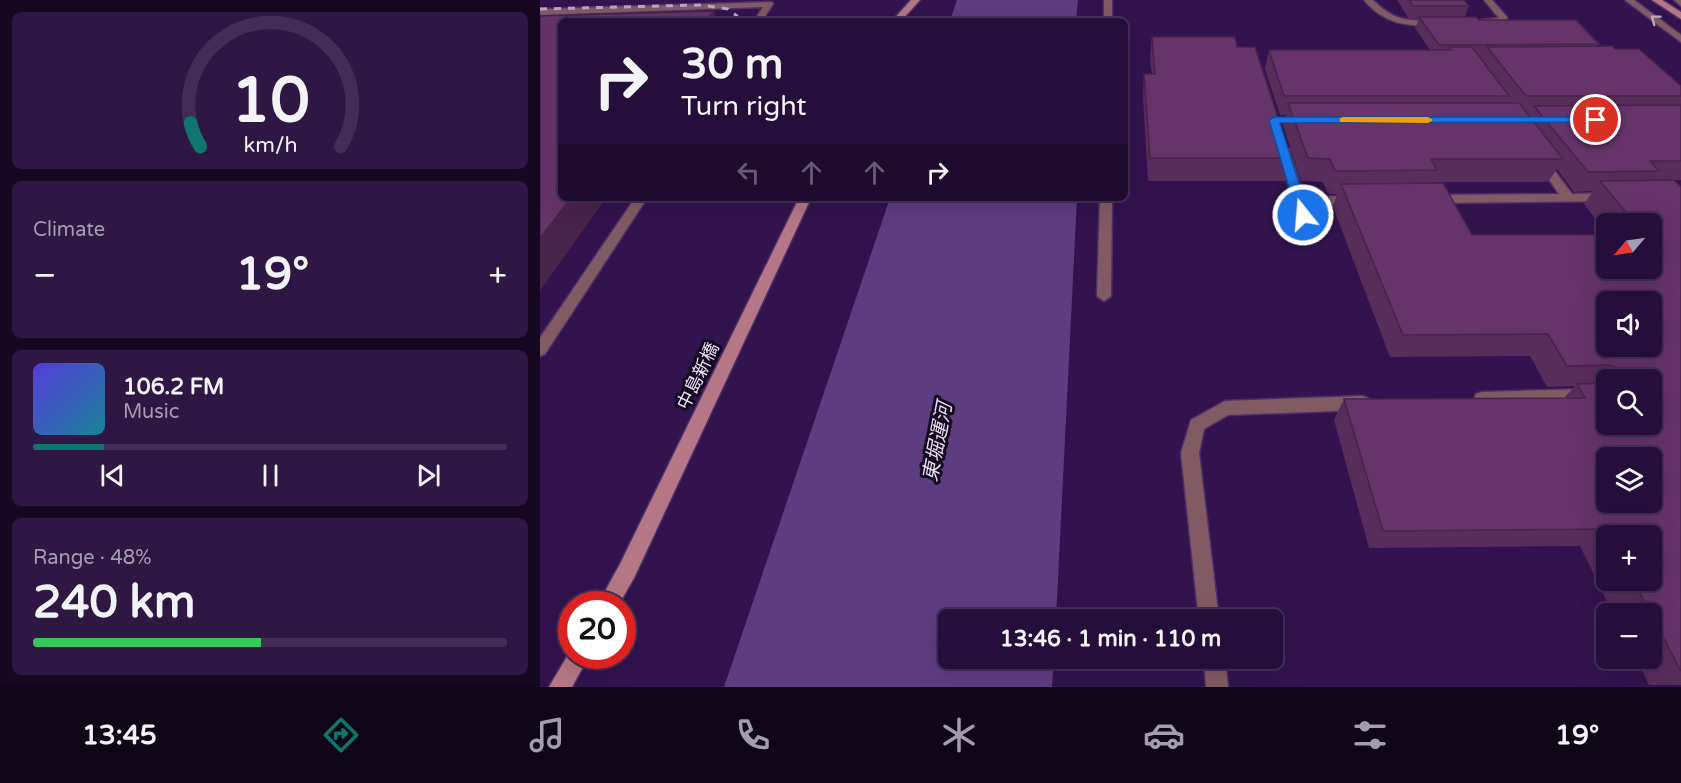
<!DOCTYPE html>
<meta charset="utf-8">
<style>
:root{--surface:#260e3a;--page:#2e1742;--text:#f1f3f6;--muted:#a49caf;--line:#422e54;--accent:#0f766e}
body{margin:0;font-family:"Varela Round","Noto Sans JP",sans-serif;background:var(--page);color:var(--text);height:100vh;display:flex;flex-direction:column;font-size:22px;white-space:nowrap}
*{box-sizing:border-box;margin:0}
p{font-size:20px;color:var(--muted)}
.icon{flex:none;width:33px;height:33px;fill:none;stroke:currentColor;stroke-width:2;stroke-linecap:round;stroke-linejoin:round}
.map{position:relative;flex:1;overflow:hidden}
.details{display:flex;flex-direction:column;gap:12px;padding:12px;background:#150820;width:540px}
.details>*{flex:none}
.top-card{position:absolute;left:18px;top:18px;width:570px;height:183px;border-radius:9px;box-shadow:0 6px 24px #0002,0 0 0 2px var(--line);background:#260e3a;color:var(--text);overflow:hidden}
.needle{width:39px;rotate:241deg}
.buttons{position:absolute;left:1056px;top:213px;display:grid;gap:12px}
.buttons a{display:grid;place-items:center;width:66px;height:66px;border-radius:9px;background:var(--surface);box-shadow:0 6px 24px #0002,0 0 0 2px var(--line);font-size:30px}
.speed{position:absolute;left:18px;top:591px;display:flex;gap:12px;font-size:30px;font-weight:700;text-align:center}
.speed>*{display:grid;place-content:center;width:78px;height:78px;border-radius:50%;background:var(--surface);box-shadow:0 6px 24px #0002,0 0 0 2px var(--line);line-height:1}
.speed .limit{border:9px solid #d22;background:#fff;color:#111}
.pin{position:absolute;display:grid;place-items:center;width:51px;height:51px;color:#fff;margin:-26px;border:3px solid #fff;border-radius:50%;box-shadow:0 2px 6px #0007}
.me{position:absolute;width:66px;margin:-33px;rotate:343deg;stroke-linejoin:round;filter:drop-shadow(0 0 4px #0008)}
.turn{display:flex;align-items:center;gap:21px;height:126px;padding:0 24px;font-size:27px}
.turn .icon{width:78px;height:78px;stroke-width:2.5}
.turn b{display:block;font-size:42px;line-height:51px}
.lanes{display:flex;align-items:center;height:57px;padding:0 24px;background:#0003;justify-content:center;gap:30px;direction:ltr}
.lanes .off{opacity:.35}
.big{font-size:45px;font-weight:700;line-height:1.1}
.details .widget{flex:1;display:flex;flex-direction:column;justify-content:center;gap:9px;min-width:0;padding:0 21px;border-radius:9px;background:var(--page)}
.details .dial{align-items:center;gap:0}
.dial svg{height:156px;overflow:visible;fill:none;stroke:var(--line);stroke-width:7;stroke-linecap:round;text-anchor:middle}
.dial text{fill:var(--text);stroke:none}
.song{display:flex;align-items:center;gap:18px}
.cover{width:72px;height:72px;border-radius:9px;background:linear-gradient(135deg,hsl(250 70% 55%),hsl(190 70% 35%))}
.played{height:6px;border-radius:3px;background:linear-gradient(90deg,var(--accent) 15%,var(--line) 15%)}
.keys{display:flex;justify-content:space-around;direction:ltr}
.heat{display:flex;justify-content:space-between;align-items:center;font-size:33px;direction:ltr}
.charge{height:9px;border-radius:4px;background:linear-gradient(90deg,#34c759 48%,var(--line) 0)}
.trip{position:absolute;left:398px;top:609px;width:345px;height:60px;border-radius:9px;background:var(--surface);box-shadow:0 6px 24px #0002,0 0 0 2px var(--line);font-weight:700;line-height:60px;text-align:center}
.tab-bar{display:flex;height:96px;justify-content:space-around;align-items:center;background:#0f0617;color:var(--muted)}
.tab-bar .icon{width:42px;height:42px}
.tab-bar .current{color:var(--accent)}
.tab-bar b{font-size:27px;color:var(--text)}
main{display:flex;flex:1;min-height:0}
.map>svg:first-child{display:block}
</style>
<main>
<section class="details">
<div class="widget dial"><svg viewBox="0 0 100 80">
<path d="M14 69A42 42 0 1 1 86 69"/>
<path d="M14 69A42 42 0 0 1 9 57" stroke="#0f766e"/>
<text x="50" y="56" font-size="32" font-weight="700">10</text>
<text x="50" y="72" font-size="11">km/h</text>
</svg></div>
<div class="widget"><p>Climate</p>
<div class="heat"><a>−</a><b class="big">19°</b><a>+</a></div>
</div>
<div class="widget">
<div class="song"><i class="cover"></i><div><b>106.2 FM</b><p>Music</p></div></div>
<div class="played"></div>
<div class="keys"><svg class="icon" aria-label="previous" viewBox="0 0 24 24"><path d="M18 5L8 12l10 7zM5 5v14"/></svg><svg class="icon" aria-label="pause" viewBox="0 0 24 24"><path d="M8 5v14M16 5v14"/></svg><svg class="icon" aria-label="next" viewBox="0 0 24 24"><path d="M6 5l10 7-10 7zM19 5v14"/></svg></div>
</div>
<div class="widget"><p>Range · 48%</p><b class="big">240 km</b><div class="charge"></div></div>
</section>
<div class="map">
<svg width="1141" height="687" viewBox="0 0 1141 687">
<rect width="100%" height="100%" fill="#32134e"/>
<path fill="#5e3c82" d="M417,0H538L536,21H410Z
M350,198H537L516,619L408,620V658L514,659L512,687H184Z"/>
<g fill="none" stroke-linecap="round" stroke-linejoin="round">
<g stroke="#4c3166" stroke-width="3">
<path id="lane" d="M564,0H572V21H564Z
M824,0H833C855,22 868,21 898,20L902,23L898,26C867,26 845,25 824,0Z
M944,0H952L967,17V21L959,25L940,24V20L959,18Z
M232,2L233,4L222,21H214L223,7L0,15V9Z
M743,146L749,149L764,197L816,196L822,200L820,203L766,205L769,215L767,218H759L737,149Z
M1002,158L1006,159L1032,194L1068,193L1074,197L1068,201L894,203L888,199L894,195L1019,194L996,161Z
M95,198H107L5,354L0,356V338Z
M560,198H572L571,296L564,301L557,296Z
M1044,389L1050,391L1052,396L1050,401L1044,403L942,406L936,404L934,399L936,394L942,392Z
M822,396L828,398L830,403L828,408L822,410L688,415L664,429L659,453L679,620H659L641,453L651,420L685,401Z
M664,658H685L688,687H666Z"/>
</g>
<g stroke="#4c3166" stroke-width="3">
<path id="street" d="M1085,0H1094L1141,35V42Z
M1134,0H1141V6Z"/>
</g>
<g stroke="#4c3166" stroke-width="3">
<path id="secondary" d="M371,0H380L361,21H352Z
M1112,0H1122L1141,12V19Z
M259,198H271L94,578L79,604H58L80,564Z
M32,648V656H49L32,687H9Z"/>
</g>
<use href="#lane" fill="#815b63" fill-rule="evenodd"/>
<use href="#street" fill="#815b63" fill-rule="evenodd"/>
<use href="#secondary" fill="#b57785" fill-rule="evenodd"/>
<path stroke="#b5a6c7" stroke-width="3" stroke-dasharray="7 7" stroke-linecap="butt" d="M0,9L161,5L188,9L197,16V21"/>
</g>
<path fill="#572d5a" fill-rule="evenodd" d="M857,0H924L929,6L925,17L1059,44L1057,46L1075,49L1141,86V180H1134L1141,187V685H1109L1096,658H1112V614H1073L1040,546L829,548L794,420L804,399L1024,398L1035,386L1007,387L990,356L850,357L793,207L797,194H788L783,182L761,181L743,125L746,115H740L725,69L729,50H890L875,28L879,19H869ZM1017,169L1034,192L1053,191L1044,204L1066,233V224H1112V268L932,235L891,182H1008ZM1066,380H1112L1066,424ZM1066,536H1112V580H1066Z
M612,37L697,47L751,158L745,181H608L603,96L604,74H612L610,59Z"/>
<path fill="#47244a" d="M174,11L178,21H166Z
M31,198H66L0,291V238Z"/>
<path fill="#653469" stroke="#47244a" stroke-width="1.5" fill-rule="evenodd" d="M869,0H924L929,6H873Z
M174,11L166,21H21V198H31L0,238V16Z
M879,17H936L939,20H1036L1059,44L899,45Z
M612,37H695L697,47H715L751,158H610L604,74H615Z
M1072,46L1075,49H1099L1141,86V96H986L947,47Z
M908,47H932L969,96H744L729,50H911Z
M748,103H979L1023,159H891L897,170L795,171L790,159L768,158Z
M1141,105V161H1110L1119,171L1048,172L994,106Z
M1134,180L1141,187V671L1093,580H1112V536H1070L1066,529L843,531L804,399L1045,398L1037,384L1066,383V424H1112V380H1077L1079,373L1075,367L1069,365L1027,366L1008,334L863,335L801,184L903,183L932,235H1066V268H1112V224H1096L1060,181ZM1066,302H1112V346H1066ZM1066,458H1112V502H1066Z"/>
<defs><path id="oneway-chevron" d="M-2-3.5L2.5 0L-2 3.5" fill="none" stroke-width="1.6" stroke-linecap="round" stroke-linejoin="round" transform="scale(1.5)"/></defs>
<use stroke="#bea7b7" href="#oneway-chevron" transform="translate(1115 19) rotate(-143)"/>
<path fill="#1a73e8" stroke="#114b97" stroke-width="1.5" d="M1056,117L1060,118V122L740,123L769,215L763,218L757,215L729,120L734,117Z"/>
<path fill="#f59e0b" d="M804,117H888L893,120L888,123L800,122V118Z"/>
<g text-anchor="middle" dominant-baseline="central" stroke-width="6" stroke-linejoin="round" paint-order="stroke">
<g font-size="18" fill="#efe6fc" stroke="#150821">
<text transform="translate(158 376) rotate(-64)">中島新橋</text>
</g>
<g font-size="20" font-style="italic" fill="#e7dff3" stroke="#150821">
<text transform="translate(398 442) rotate(-79)">東堀運河</text>
</g>
</g>
</svg>
<div class="buttons">
<a><svg class="needle" viewBox="-14 -14 28 28"><path d="M0-13l5 13h-10z" fill="#e53935"/><path d="M0 13l5-13h-10z" fill="#a49caf"/></svg></a>
<a><svg class="icon" aria-label="sound" viewBox="0 0 24 24"><path d="M4 9h4l5-4v14l-5-4H4zM17 9q2 3 0 6"/></svg></a>
<a><svg class="icon" aria-label="search" viewBox="0 0 24 24"><circle cx="10" cy="10" r="6"/><path d="M15 15l6 6"/></svg></a>
<a><svg class="icon" aria-label="layers" viewBox="0 0 24 24"><path d="M12 4l9 5-9 5-9-5zM3 14l9 5 9-5"/></svg></a>
<a>+</a>
<a>−</a>
</div>
<div class="speed"><div class="limit">20</div></div>
<div class="pin" style="left:1056px;top:120px;background:#d93025"><svg class="icon" aria-label="arrive" viewBox="0 0 24 24"><path d="M6 21V4h12l-3 4 3 4H6"/></svg></div>
<svg class="me" style="left:763px;top:215px" viewBox="-20 -20 40 40"><circle r="17" fill="#1a73e8" stroke="#fff" stroke-width="3"/><path d="M0-11L8 9 0 5-8 9z" fill="#fff"/></svg>
<div class="trip">13:46 · 1 min · 110 m</div>
<div class="top-card">
<div class="turn"><svg class="icon" aria-label="right" viewBox="0 0 24 24"><path d="M7 20v-9h11M14 6l5 5-5 5"/></svg><div><b>30 m</b>Turn right</div></div>
<div class="lanes"><svg class="icon off" aria-label="left" viewBox="0 0 24 24"><path d="M17 20v-9H6M10 6l-5 5 5 5"/></svg><svg class="icon off" aria-label="ahead" viewBox="0 0 24 24"><path d="M12 20V5M6 11l6-6 6 6"/></svg><svg class="icon off" aria-label="ahead" viewBox="0 0 24 24"><path d="M12 20V5M6 11l6-6 6 6"/></svg><svg class="icon" aria-label="right" viewBox="0 0 24 24"><path d="M7 20v-9h11M14 6l5 5-5 5"/></svg></div>
</div>
</div>
</main>
<nav class="tab-bar">
<b>13:45</b>
<svg class="icon current" aria-label="directions" viewBox="0 0 24 24"><path d="M12 3l9 9-9 9-9-9zM9 14v-3h6M13 9l2 2-2 2"/></svg>
<svg class="icon" aria-label="music" viewBox="0 0 24 24"><path d="M9 18V5l10-2v13"/><circle cx="6" cy="18" r="3"/><circle cx="16" cy="16" r="3"/></svg>
<svg class="icon" aria-label="phone" viewBox="0 0 24 24"><path d="M5 4h4l2 5-3 2q2 4 5 5l2-3 5 2v4C11 20 4 13 5 4z"/></svg>
<svg class="icon" aria-label="climate" viewBox="0 0 24 24"><path d="M12 3v18M4 7l16 10M4 17L20 7"/></svg>
<svg class="icon" aria-label="car" viewBox="0 0 24 24"><path d="M5 17H2v-5l4-1 3-4h7l3 4 3 1v5h-3M9 17h6M6 11h13"/><circle cx="7" cy="17" r="2"/><circle cx="17" cy="17" r="2"/></svg>
<svg class="icon" aria-label="filters" viewBox="0 0 24 24"><path d="M4 7h16M4 17h16"/><circle cx="9" cy="7" r="2"/><circle cx="15" cy="17" r="2"/></svg>
<b>19°</b>
</nav>
